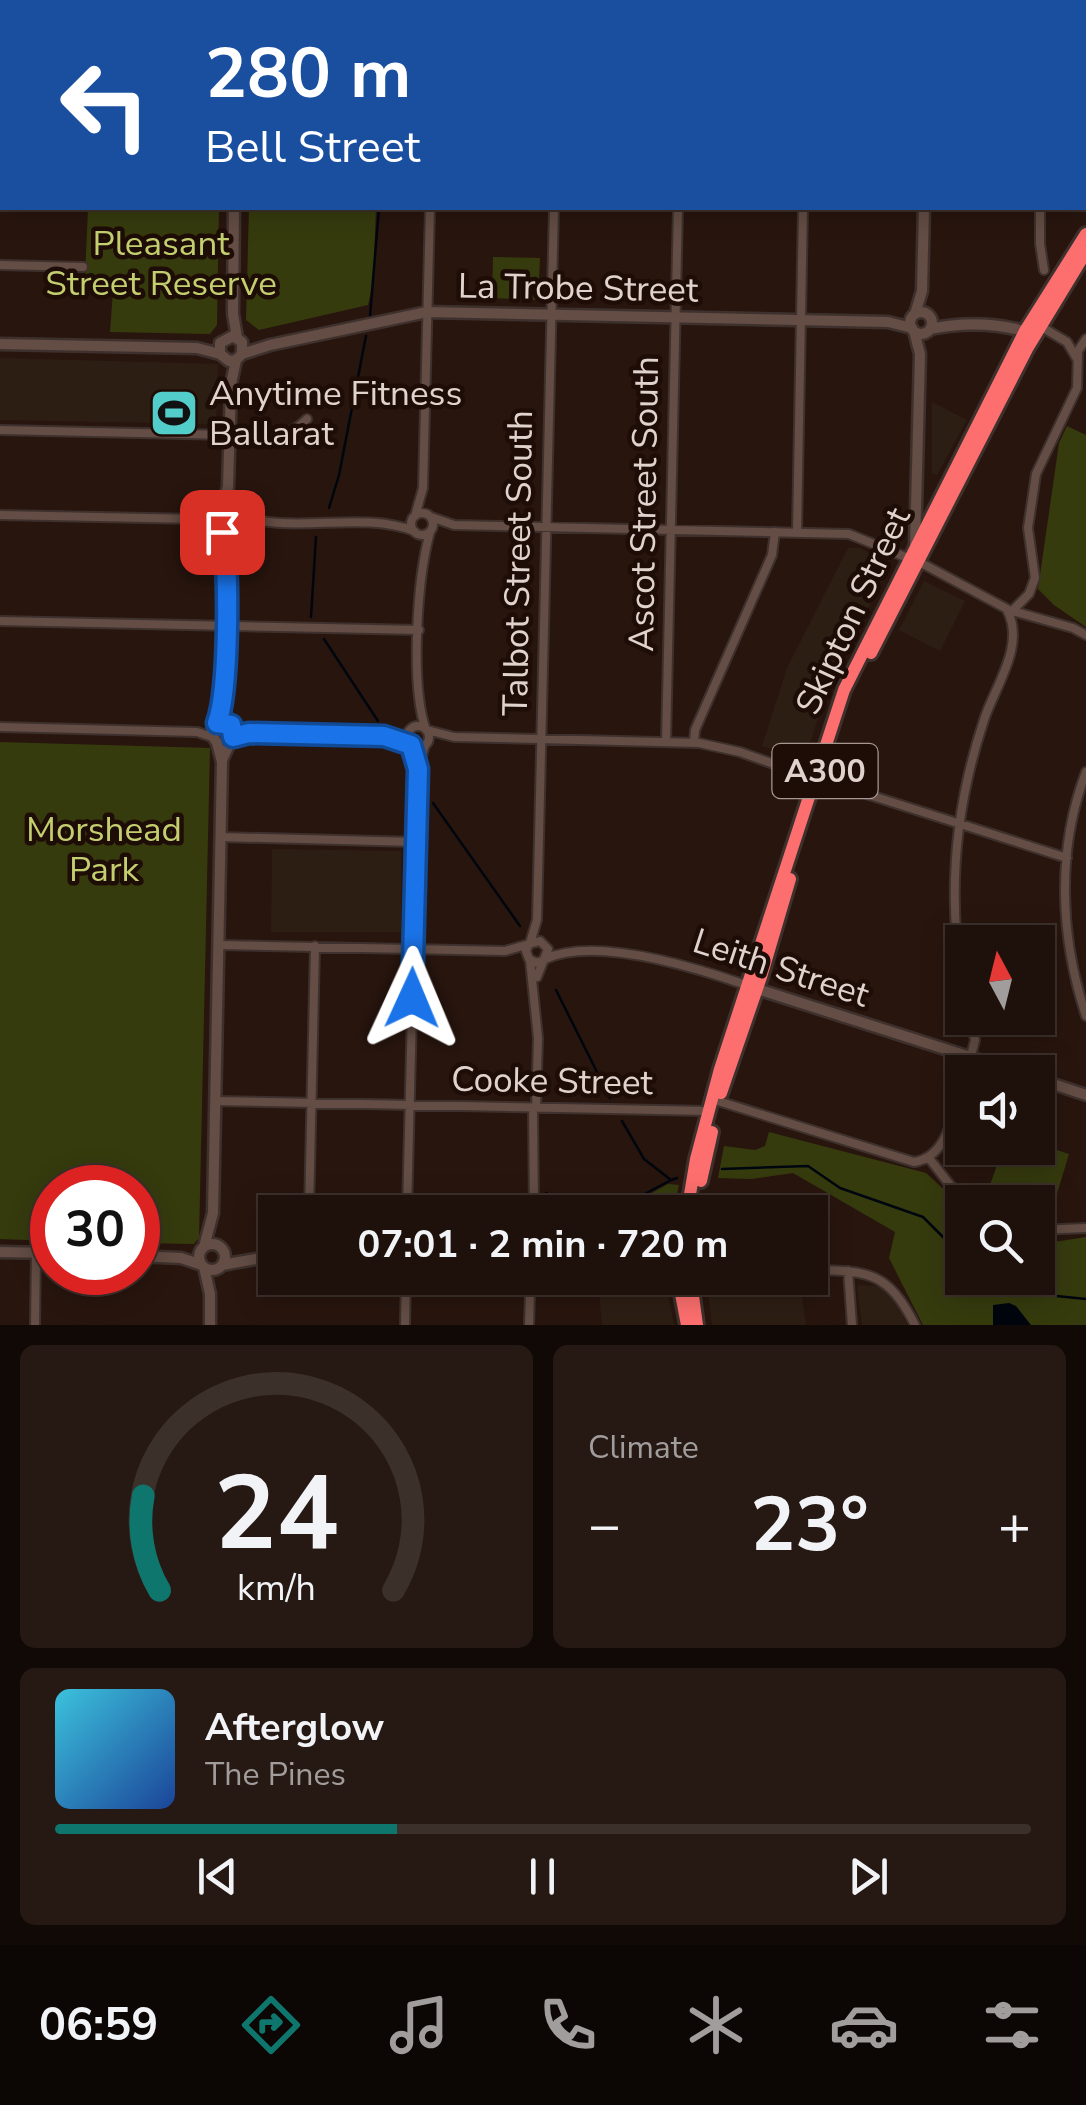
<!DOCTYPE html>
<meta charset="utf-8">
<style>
:root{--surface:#1e100a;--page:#261913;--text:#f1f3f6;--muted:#a19d9c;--line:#3c302b;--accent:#0f766e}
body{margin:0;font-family:"Nunito Sans",sans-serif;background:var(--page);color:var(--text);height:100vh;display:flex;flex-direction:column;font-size:38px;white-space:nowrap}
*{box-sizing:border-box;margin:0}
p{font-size:32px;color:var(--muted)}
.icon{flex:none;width:55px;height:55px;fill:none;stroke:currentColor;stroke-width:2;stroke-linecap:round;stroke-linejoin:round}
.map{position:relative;height:1325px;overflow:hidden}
.panel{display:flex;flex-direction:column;gap:20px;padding:20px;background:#100906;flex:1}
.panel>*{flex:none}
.guide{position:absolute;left:0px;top:0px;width:1088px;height:210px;box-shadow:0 5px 25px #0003,0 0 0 2px var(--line);background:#1a4fa0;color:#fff;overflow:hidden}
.needle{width:65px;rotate:353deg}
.controls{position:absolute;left:945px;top:925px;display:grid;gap:20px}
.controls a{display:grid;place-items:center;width:110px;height:110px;border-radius:0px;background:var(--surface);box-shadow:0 5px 25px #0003,0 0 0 2px var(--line);font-size:50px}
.speed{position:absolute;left:30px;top:1165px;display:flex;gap:20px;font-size:50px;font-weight:700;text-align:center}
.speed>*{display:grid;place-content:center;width:130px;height:130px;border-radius:50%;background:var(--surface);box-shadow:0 5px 25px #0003,0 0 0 2px var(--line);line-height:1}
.speed .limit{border:15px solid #d22;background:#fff;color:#111}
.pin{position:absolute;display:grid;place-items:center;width:85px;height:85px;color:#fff;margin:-42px;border-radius:20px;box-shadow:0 5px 15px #0006}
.me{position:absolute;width:110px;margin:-55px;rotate:1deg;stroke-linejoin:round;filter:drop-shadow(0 0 8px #0008)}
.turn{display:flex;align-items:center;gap:35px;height:210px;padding:0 40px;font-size:45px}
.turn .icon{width:130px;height:130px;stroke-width:2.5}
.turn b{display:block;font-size:70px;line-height:85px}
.big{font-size:75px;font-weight:700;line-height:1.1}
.panel .tile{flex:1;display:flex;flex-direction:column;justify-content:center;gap:15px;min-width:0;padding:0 35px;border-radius:15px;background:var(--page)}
.panel .dial{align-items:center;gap:0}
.dial svg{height:260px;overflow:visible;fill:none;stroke:var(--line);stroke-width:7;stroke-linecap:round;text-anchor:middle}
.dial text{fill:var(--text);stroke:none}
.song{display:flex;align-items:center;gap:30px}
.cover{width:120px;height:120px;border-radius:15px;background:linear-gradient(135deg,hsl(190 70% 55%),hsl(220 70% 35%))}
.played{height:10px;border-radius:5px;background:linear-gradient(90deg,var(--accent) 35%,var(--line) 35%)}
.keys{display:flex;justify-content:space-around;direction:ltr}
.heat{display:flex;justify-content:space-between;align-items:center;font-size:55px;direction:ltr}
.panel .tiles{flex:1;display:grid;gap:20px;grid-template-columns:1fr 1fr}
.tile:last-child{grid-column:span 2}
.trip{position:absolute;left:258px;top:1195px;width:570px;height:100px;border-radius:0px;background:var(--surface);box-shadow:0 5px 25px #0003,0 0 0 2px var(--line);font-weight:700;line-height:100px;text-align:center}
.tab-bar{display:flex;height:160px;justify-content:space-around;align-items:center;background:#0c0604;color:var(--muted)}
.tab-bar .icon{width:70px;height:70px}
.tab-bar .selected{color:var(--accent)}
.tab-bar b{font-size:45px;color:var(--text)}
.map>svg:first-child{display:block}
</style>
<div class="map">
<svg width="1086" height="1325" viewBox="0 0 1086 1325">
<rect width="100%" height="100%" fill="#28150e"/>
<path fill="#2d1e14" d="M0,358L218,364L216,424L0,420Z
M932,402L967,420L937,475L932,473Z
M848,548H860L891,564L828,687L805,759L762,746L787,668Z
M924,581L965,601L940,651L899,630Z
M598,1280L666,1281L674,1325H602Z
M707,1283L800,1284L806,1325H712Z
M859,1285L880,1286L895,1300L907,1325H862L857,1287Z"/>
<path fill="#2d1e13" d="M272,849L401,851V932H271Z"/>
<path fill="#363b0e" d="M88,208H219L217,325L210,334L110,332L113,291L85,277Z
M249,208H376L373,283L368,305L259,330L246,320Z
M493,257L540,258L538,300L492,298Z
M1067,426L1086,435V627L1054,605L1038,589L1059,443Z
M0,742L210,748L199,1238L194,1244L138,1243V1188H52V1241L0,1239Z
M769,1132L926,1173L962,1206V1278H1038V1239L1054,1242L1086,1237V1325H923L889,1258L895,1232L793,1173L751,1179L718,1178L724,1146L755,1150L765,1146Z
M1038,1144L1069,1154L1050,1217L1038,1213V1202H999L985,1199L1003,1148H1038Z
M668,1184L679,1185L674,1208L629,1209L628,1206Z"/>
<path fill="#00060e" d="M1009,1303L1016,1306L1031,1325H993V1305Z"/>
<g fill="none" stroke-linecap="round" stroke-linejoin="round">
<path stroke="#00060e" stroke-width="2.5" d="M370,316L379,208
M329,508L339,475L366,336
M311,617L316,537
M324,639L378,721
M433,803L520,926
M556,990L610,1098
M622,1121L644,1159L671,1180L677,1178
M722,1169L808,1166L840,1188L923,1217L946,1240L962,1250
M546,1193L579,1212
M611,1212L671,1180
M990,1278L1027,1293L1086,1299"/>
<g stroke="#3e312d" stroke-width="12">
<path id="street" d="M136,0L137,2
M434,2V0
M559,2V0
M683,2V0
M808,2V0
M1047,2V0
M0,47L2,48
M0,55L2,58
M1085,115H1086
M0,168H2
M1040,208V244L1044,270
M0,265L83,267
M1040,326L1067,342L1077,359
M0,430L230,435
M230,437C259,438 285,442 307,419
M411 524a11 11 0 1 1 22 0a11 11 0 1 1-22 0Z
M236,514C292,536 358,510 414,531
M0,515L195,519L220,515
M415,516L423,488L430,208
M431,517L454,525L849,534L925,565L1009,610L1073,628L1086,635
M797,532L803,208
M1012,611L1029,594L1035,578L1028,528L1036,474L1077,388L1078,351L1086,339
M0,621L419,630
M407 737a11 11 0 1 1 22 0a11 11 0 1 1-22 0Z
M0,727L197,732L212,737
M233,727L249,733L384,736L410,744
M426,730C410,685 417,579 430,532
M427,730L454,737L699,743L740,752L796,772L806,779L811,790
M666,742L678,208
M694,742L695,730L772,555L775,532
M827,766L833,778L851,787
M1086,772C1056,851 1060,937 1086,1016
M818,792L831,787L860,792L1067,858
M220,837L416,842
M530,943L537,920L554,208
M219,945L505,951L529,944
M545,959C595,936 697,968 746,985
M530,960L538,1038L536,1108
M537,977L548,949L540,941L529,944L526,951L529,959L537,963L544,960
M962,980C947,892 956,804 984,720C995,686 1026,645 1007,610
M967,1072L975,1040L970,1018
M215,1101L708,1111
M718,1101L914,1162C948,1157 953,1113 962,1085
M533,1108L534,1212
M929,1158L950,1185L969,1202
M309,1212L315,946
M407,1212L418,769L425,745
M1038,1230L1086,1228
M810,1270C867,1271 887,1270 915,1325
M848,1271L852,1325
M525,1278L530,1292
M35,1325L36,1253
M405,1325L406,1278
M529,1325L530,1292L536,1278"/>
</g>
<g stroke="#3e312d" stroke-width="15">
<path id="secondary" d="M239,2V0
M928,2V0
M234,208L233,314L237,337
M910 323a11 11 0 1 1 22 0a11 11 0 1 1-22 0Z
M915,314L922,291L924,208
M930,329C963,322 996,323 1028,332
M914,331L920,354L915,546
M0,344L197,348L220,354L229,361L236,360
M220,354V343L233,336L242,342V354
M236,360L242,354L270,345L427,312L888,322L912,328
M228,547L238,521L229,493
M223,758L234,734L223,707L227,553L218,521L228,487L231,384L236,360
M751,987L1017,1072
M1038,1079L1086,1095
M199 1257a13 13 0 1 1 26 0a13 13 0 1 1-26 0Z
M204,1247L213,1213L222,762L217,743L211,733L223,707
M0,1252L52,1253
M138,1256L181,1258L202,1265
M222,1265L256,1259H275
M204,1267L210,1294V1325"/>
</g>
<g stroke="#3e312d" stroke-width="18">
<path id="highway" d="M871,653L1027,349L1086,252
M721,1093L761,977L790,879
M701,1181L712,1132
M687,1212L696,1159L720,1069L844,690L1025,331L1086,234
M678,1278L687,1325
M696,1278L693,1296L697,1325"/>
</g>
<use href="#street" stroke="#634d44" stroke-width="8"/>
<use href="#secondary" stroke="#634d44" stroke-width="10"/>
<use href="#highway" stroke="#fc6f6e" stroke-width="12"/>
</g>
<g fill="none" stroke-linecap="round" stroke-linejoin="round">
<g stroke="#114b97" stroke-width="25">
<path id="route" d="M222,532C230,566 229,691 217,723L231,725L233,737L249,733L384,736L411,745L418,769L412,998"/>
</g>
<use href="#route" stroke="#1a73e8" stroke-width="18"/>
</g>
<defs>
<g id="stadium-square" transform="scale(2.5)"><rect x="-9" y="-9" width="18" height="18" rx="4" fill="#53cdca" stroke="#1e0c06"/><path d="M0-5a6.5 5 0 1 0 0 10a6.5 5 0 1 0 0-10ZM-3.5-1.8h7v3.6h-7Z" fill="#111"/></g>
</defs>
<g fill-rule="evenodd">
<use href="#stadium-square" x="174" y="413"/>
</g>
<g text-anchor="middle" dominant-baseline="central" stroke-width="9" stroke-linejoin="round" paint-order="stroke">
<rect fill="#1e0c06" stroke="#a69791" stroke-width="2.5" x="772.5" y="744" width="105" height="54" rx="8"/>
<g font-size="32" font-weight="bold" fill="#e0d2cd">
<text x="825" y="771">A300</text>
</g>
<g font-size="35" fill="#c3cf6f" stroke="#1e0c06">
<text x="161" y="243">Pleasant<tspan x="161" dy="40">Street Reserve</tspan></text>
<text x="104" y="829">Morshead<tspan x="104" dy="40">Park</tspan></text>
</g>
<g font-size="35" fill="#e0d2cd" stroke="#1e0c06">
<text transform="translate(578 288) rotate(1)">La Trobe Street</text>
<text transform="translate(644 504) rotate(-89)">Ascot Street South</text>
<text transform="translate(518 563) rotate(-89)">Talbot Street South</text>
<text transform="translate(853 611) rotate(-65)">Skipton Street</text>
<text transform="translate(781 968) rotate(18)">Leith Street</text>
<text transform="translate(552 1081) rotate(1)">Cooke Street</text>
</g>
<g font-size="35" fill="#e0d2cd" stroke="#1e0c06" text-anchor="start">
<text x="209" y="393">Anytime Fitness<tspan x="209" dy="40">Ballarat</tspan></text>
</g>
</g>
</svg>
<div class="controls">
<a><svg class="needle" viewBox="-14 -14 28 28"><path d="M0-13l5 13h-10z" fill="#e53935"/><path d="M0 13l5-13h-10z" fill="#a19d9c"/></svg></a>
<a><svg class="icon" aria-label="sound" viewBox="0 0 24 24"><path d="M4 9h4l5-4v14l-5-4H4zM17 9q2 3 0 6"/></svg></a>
<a><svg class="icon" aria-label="search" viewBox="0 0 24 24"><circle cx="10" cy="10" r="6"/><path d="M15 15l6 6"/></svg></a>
</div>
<div class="speed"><div class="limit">30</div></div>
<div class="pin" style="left:222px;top:532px;background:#d93025"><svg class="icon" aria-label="arrive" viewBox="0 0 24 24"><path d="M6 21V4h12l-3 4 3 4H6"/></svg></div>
<svg class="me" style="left:412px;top:998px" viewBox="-20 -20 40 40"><path d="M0-17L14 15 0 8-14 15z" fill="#1a73e8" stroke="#fff" stroke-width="4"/></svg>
<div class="trip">07:01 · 2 min · 720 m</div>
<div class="guide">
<div class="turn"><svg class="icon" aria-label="left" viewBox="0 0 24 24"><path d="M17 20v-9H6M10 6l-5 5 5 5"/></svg><div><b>280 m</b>Bell Street</div></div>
</div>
</div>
<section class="panel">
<div class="tiles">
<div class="tile dial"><svg viewBox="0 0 100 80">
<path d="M14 69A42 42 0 1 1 86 69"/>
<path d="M14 69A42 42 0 0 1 9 40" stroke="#0f766e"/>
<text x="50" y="56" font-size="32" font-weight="700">24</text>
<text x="50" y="72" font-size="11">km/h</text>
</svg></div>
<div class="tile"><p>Climate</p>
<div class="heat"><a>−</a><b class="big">23°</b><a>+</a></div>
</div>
<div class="tile">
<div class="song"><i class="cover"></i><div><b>Afterglow</b><p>The Pines</p></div></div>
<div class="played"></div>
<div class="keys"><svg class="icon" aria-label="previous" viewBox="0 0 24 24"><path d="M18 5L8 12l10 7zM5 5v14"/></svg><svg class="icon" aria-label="pause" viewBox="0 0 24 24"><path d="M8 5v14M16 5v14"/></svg><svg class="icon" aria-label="next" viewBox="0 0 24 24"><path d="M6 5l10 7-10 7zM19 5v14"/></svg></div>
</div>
</div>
</section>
<nav class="tab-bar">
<b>06:59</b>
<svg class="icon selected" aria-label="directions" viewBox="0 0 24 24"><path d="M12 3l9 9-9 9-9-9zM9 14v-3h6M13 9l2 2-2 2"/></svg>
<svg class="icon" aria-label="music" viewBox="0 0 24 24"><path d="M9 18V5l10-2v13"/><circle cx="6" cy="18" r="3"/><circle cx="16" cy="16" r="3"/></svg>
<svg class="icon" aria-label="phone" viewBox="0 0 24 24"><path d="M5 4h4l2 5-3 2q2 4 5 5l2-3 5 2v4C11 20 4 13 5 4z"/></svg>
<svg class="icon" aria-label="climate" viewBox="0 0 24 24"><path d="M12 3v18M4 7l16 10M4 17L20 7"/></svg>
<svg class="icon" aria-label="car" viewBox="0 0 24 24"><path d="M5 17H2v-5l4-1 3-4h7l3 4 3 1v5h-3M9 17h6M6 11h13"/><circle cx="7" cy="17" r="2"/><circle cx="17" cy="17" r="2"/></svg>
<svg class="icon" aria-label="filters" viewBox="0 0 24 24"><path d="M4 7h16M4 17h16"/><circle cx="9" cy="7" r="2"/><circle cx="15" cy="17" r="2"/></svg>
</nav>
